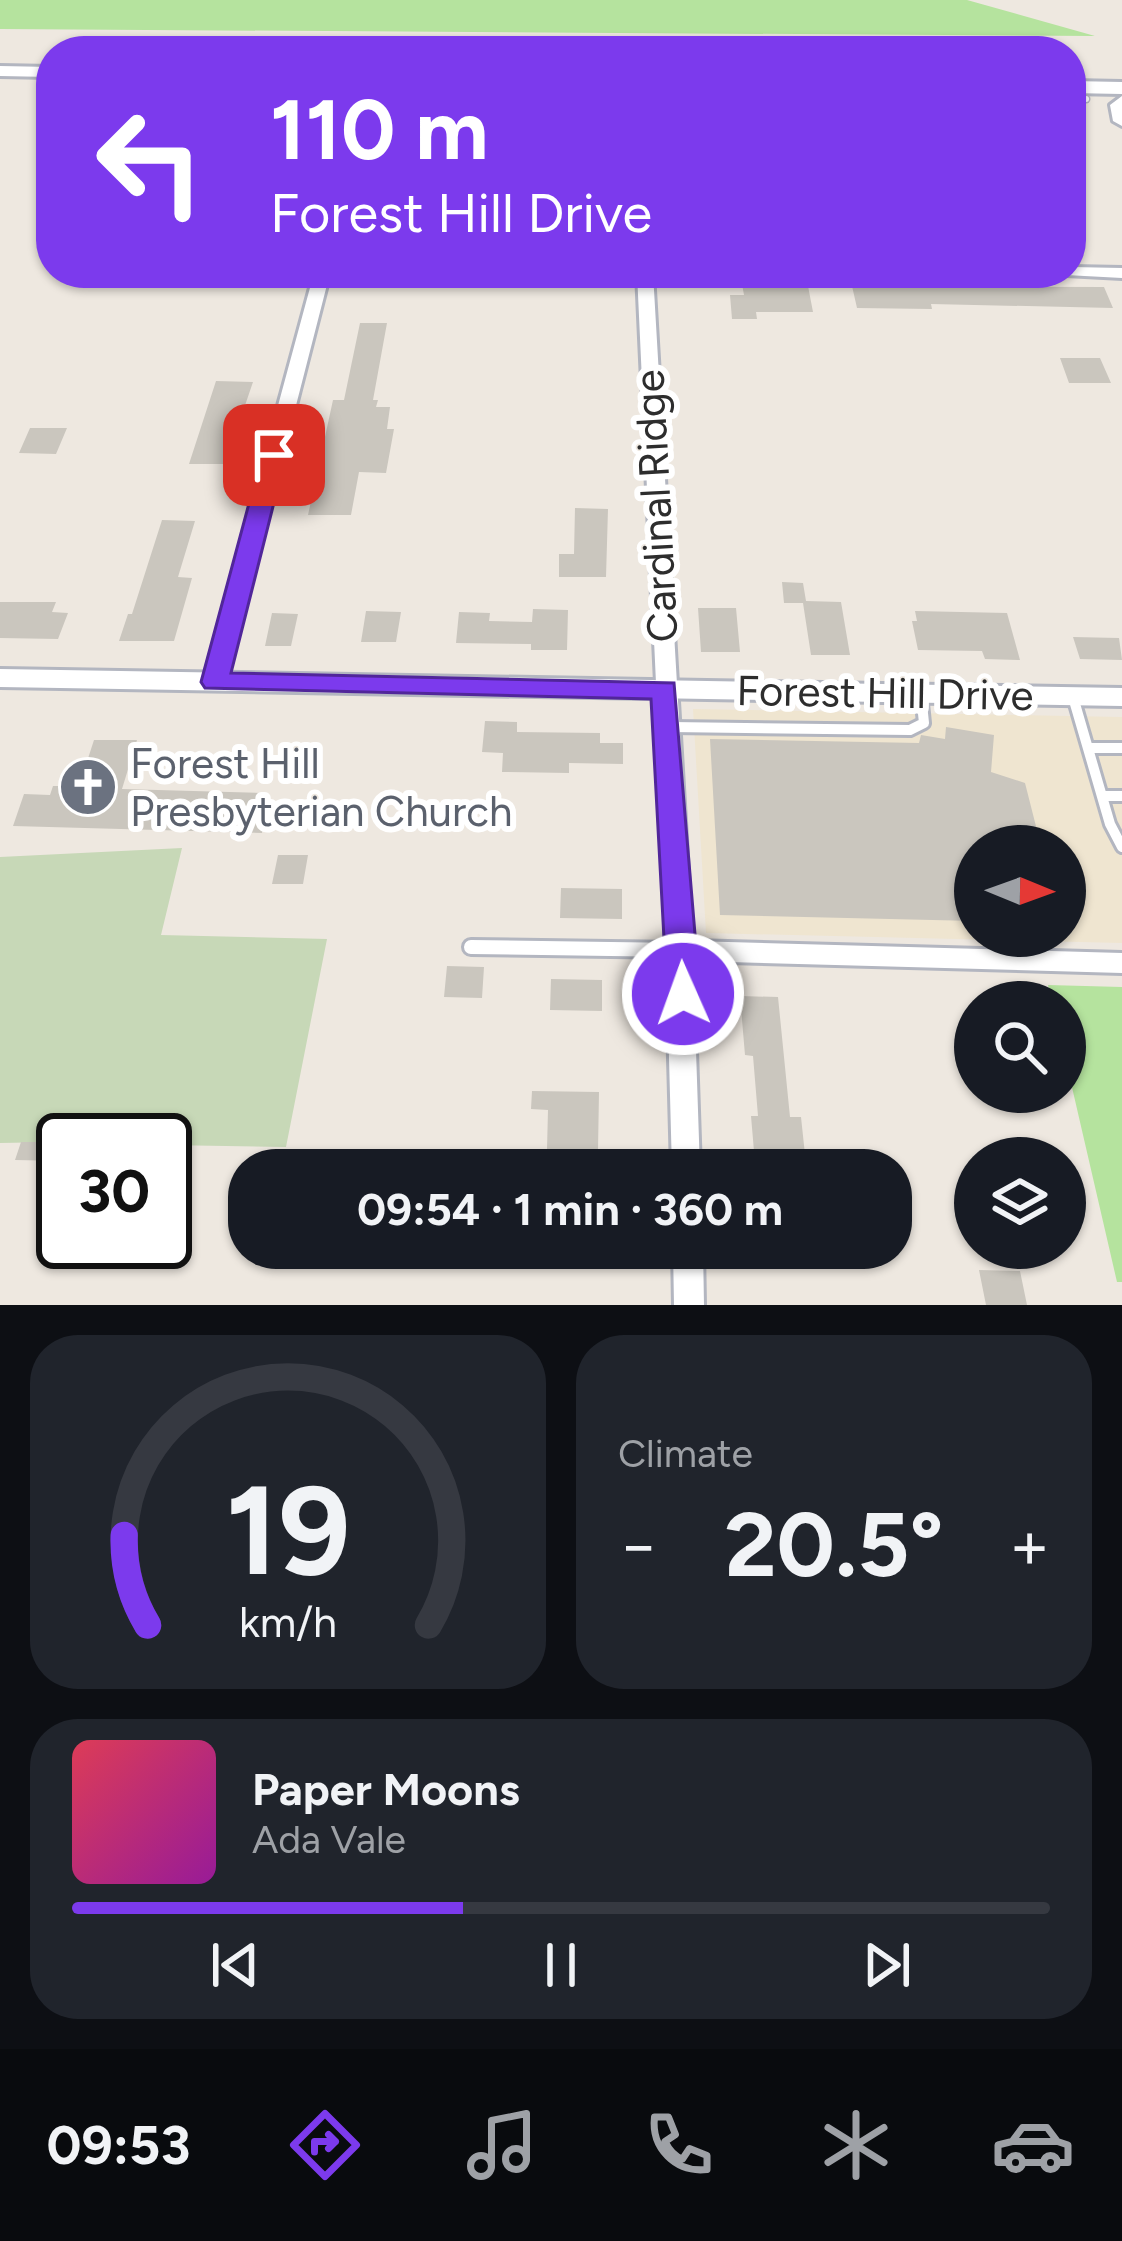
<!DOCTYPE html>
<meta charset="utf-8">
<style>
:root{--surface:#171b24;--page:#20242c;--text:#f1f3f6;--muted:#9ea1a6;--line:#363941;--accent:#7c3aed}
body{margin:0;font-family:Figtree,sans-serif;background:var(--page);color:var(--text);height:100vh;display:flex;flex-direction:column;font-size:45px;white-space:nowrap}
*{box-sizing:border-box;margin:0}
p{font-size:39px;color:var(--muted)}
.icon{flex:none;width:66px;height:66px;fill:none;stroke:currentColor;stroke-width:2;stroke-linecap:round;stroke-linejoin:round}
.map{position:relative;height:1305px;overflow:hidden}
.details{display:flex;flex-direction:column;gap:30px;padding:30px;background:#0d0f14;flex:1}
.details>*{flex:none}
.hud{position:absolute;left:36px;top:36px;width:1050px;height:252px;border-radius:48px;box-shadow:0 3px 9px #0004;background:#7c3aed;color:#fff;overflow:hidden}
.needle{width:78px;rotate:91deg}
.buttons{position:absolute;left:954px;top:825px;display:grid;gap:24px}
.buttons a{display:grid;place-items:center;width:132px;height:132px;border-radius:50%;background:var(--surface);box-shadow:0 3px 9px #0004;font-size:60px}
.speed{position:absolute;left:36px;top:1113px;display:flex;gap:24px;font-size:60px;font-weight:700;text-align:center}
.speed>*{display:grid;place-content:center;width:156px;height:156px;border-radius:50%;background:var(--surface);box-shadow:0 3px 9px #0004;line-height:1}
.speed .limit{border:6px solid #111;border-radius:18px;background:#fff;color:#111}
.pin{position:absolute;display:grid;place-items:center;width:102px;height:102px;color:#fff;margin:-51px;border-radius:24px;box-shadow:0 6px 18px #0006}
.me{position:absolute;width:132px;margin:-66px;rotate:358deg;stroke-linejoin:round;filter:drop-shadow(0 0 9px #0008)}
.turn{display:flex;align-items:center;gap:42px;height:252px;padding:0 36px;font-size:54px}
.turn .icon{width:156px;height:156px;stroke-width:2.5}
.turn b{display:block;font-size:84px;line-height:102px}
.big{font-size:90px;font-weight:700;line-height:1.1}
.details .widget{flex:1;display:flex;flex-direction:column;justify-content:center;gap:18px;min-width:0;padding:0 42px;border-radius:48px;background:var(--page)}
.details .dial{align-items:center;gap:0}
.dial svg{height:312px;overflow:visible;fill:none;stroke:var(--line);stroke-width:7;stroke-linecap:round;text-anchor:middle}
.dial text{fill:var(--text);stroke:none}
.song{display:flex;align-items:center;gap:36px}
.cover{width:144px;height:144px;border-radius:18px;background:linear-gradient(135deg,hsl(350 70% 55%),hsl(300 70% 35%))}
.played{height:12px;border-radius:6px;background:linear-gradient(90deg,var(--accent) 40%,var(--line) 40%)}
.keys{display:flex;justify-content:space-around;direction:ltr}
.heat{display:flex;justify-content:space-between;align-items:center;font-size:66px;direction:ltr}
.details .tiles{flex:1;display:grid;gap:30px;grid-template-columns:1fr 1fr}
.widget:last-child{grid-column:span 2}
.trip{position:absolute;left:228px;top:1149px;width:684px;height:120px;border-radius:48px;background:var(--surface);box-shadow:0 3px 9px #0004;font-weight:700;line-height:120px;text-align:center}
.dock{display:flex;height:192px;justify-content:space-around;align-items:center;background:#090b0e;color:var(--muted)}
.dock .icon{width:84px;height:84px}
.dock .on{color:var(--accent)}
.dock b{font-size:54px;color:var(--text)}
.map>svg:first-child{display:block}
</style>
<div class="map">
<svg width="1122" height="1305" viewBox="0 0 1122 1305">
<rect width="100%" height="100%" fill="#eee8e0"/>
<path fill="#efe5d0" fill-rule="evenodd" d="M693,709L1122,717V943L706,933ZM975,846H1065V936H975Z"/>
<path fill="#b5e39e" d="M0,0H967L1095,36L0,29Z
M1048,985L1122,987V1282H1117L1065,1057V1002H1052Z"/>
<path fill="#c7d8b7" d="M182,848L161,935L327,939L286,1147L165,1145V1140L0,1143V857Z"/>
<path fill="#cac6be" d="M742,284L808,286L813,312H756L757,319H732L730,295H744Z
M852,286L1104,287L1113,308L931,304L932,309L857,308Z
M360,323H387L373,400H378L376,407H390L387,429H394L386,473L359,472L351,515H308L333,400H344Z
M1060,358H1100L1111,383H1069Z
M216,381L253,382L225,464H189Z
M30,428H67L56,454L19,453Z
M575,508L608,509L606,577H559V554H574Z
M162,520L195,521L178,577L192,578L174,641H119L128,614H132Z
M782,582L803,583L806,601L841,602L850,655H811L803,603H784Z
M0,602H56L52,612L68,613L58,639L0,638Z
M698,608H736L740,652H701Z
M533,609L568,610L567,650H531V644L456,643L459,612L490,613L489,621L532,622Z
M366,611L401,612L396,642H361Z
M915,611L1007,613L1020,660L985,659L982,651L918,650L912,621H917Z
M272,613L298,614L291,646H265Z
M1073,637L1119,638L1122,660L1080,659Z
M485,721L517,722V732L600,733V743H623V764L569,763V773L502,772L503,753L482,752Z
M946,727L994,735L991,772L1025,783L1041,846H975V921L720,915L710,739L919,743L921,735L945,739Z
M94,740H137L122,789L262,793L259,808H267L262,833L13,826L24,794L50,795L53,786H79Z
M278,855H308L303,884H272Z
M561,888L622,889V919L560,918Z
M447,966L484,967L482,998L444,997Z
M551,979L602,980V1011L550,1010Z
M740,996L778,997L790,1117H801L806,1164L755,1163L751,1116H758L753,1056L745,1055Z
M532,1091L599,1092L598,1150L547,1149L548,1110L531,1109Z
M21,1142H63V1161L15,1160Z
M979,1270L1020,1271L1027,1305H986Z"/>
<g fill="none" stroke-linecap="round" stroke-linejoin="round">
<g stroke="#b3b6c0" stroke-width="9">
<path id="service-far2" d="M1071,99H1086"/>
</g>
<g stroke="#b3b6c0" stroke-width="16">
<path id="service-far1" d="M1073,697L1110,824L1122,847
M671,727L910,730L924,723L921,694
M1088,748H1122
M1102,796H1122"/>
</g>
<g stroke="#b3b6c0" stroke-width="20">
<path id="service" d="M471,947L679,950"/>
</g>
<g stroke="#b3b6c0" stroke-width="6">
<path id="minor" d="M1071,267L1122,268V278L1066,275L1064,273H1071Z
M314,273H330L225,682L214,689L203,682Z
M637,273H653L692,941L1122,953V973L693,961L700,1170H672L663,834Z
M673,1248H703L704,1305H674Z"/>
</g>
<g stroke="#b3b6c0" stroke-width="6">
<path id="tertiary" d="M1122,96V126L1113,121L1110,105Z
M0,669L1122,688V706L0,687Z"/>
</g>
<g stroke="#b3b6c0" stroke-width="6">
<path id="secondary" d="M0,66L51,67V77L0,76Z
M1071,81L1122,82V94L1071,93Z"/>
</g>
<use href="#service-far2" stroke="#fff" stroke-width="6"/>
<use href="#service-far1" stroke="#fff" stroke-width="10"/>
<use href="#service" stroke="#fff" stroke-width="14"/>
<use href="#minor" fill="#fff" fill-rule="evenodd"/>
<use href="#tertiary" fill="#fff" fill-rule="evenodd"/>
<use href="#secondary" fill="#fff" fill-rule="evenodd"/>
</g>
<path fill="#7c3aed" stroke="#51269a" stroke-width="3" d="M274,448L286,455L231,673L674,683L700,994L695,1004L683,1008L671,1004L667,994L651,699L205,688L201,682L262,455Z"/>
<defs>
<g id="church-disc" transform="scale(3)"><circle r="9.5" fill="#6b7280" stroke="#fff"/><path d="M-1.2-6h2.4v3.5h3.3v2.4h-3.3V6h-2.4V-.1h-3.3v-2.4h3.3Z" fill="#fff"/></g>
</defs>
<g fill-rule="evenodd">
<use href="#church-disc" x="88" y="787"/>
</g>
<g text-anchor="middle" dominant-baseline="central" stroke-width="12" stroke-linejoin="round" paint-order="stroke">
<g font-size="42" fill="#2d2d2d" stroke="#fff">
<text transform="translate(656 506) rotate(-93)">Cardinal Ridge</text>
<text transform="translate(885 693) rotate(1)">Forest Hill Drive</text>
</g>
<g font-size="42" fill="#5b616d" stroke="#fff" text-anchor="start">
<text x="130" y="763">Forest Hill<tspan x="130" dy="48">Presbyterian Church</tspan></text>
</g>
</g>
</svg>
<div class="buttons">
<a><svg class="needle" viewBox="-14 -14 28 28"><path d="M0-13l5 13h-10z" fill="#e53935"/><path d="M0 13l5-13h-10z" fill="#9ea1a6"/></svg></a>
<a><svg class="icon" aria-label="search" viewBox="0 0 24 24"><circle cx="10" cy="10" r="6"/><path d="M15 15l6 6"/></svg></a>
<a><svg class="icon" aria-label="layers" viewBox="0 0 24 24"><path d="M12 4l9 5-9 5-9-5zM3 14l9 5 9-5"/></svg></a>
</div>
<div class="speed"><div class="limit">30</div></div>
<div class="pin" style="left:274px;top:455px;background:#d93025"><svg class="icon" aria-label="arrive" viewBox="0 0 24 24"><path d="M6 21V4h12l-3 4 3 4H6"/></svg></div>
<svg class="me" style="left:683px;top:994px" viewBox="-20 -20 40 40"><circle r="17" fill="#7c3aed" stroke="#fff" stroke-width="3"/><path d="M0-11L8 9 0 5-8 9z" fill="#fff"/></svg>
<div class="trip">09:54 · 1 min · 360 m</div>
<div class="hud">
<div class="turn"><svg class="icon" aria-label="left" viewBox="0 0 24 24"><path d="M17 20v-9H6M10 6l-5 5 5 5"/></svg><div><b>110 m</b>Forest Hill Drive</div></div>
</div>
</div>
<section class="details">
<div class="tiles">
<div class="widget dial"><svg viewBox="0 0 100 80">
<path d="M14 69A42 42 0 1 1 86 69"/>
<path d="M14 69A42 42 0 0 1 8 46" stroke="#7c3aed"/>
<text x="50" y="56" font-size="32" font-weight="700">19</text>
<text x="50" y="72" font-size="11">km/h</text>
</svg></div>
<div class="widget"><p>Climate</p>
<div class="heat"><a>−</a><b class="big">20.5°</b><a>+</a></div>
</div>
<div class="widget">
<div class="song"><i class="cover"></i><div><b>Paper Moons</b><p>Ada Vale</p></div></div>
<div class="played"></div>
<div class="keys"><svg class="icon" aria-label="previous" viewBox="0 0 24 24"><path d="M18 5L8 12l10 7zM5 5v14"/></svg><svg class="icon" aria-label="pause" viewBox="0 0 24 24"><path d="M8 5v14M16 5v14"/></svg><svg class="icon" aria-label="next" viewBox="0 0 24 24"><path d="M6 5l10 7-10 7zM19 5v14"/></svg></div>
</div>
</div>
</section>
<nav class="dock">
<b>09:53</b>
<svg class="icon on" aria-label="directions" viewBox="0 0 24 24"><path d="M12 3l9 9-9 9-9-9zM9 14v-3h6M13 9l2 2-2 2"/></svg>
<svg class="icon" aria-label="music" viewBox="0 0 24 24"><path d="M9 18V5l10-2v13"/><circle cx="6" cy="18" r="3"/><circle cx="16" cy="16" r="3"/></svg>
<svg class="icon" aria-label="phone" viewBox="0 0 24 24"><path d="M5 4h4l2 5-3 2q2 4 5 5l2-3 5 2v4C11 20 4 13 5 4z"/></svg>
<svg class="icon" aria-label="climate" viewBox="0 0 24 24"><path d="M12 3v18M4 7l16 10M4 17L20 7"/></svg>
<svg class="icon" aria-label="car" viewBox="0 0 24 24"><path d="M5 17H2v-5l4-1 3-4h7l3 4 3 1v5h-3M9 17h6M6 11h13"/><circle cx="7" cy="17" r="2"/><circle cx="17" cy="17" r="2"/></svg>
</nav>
